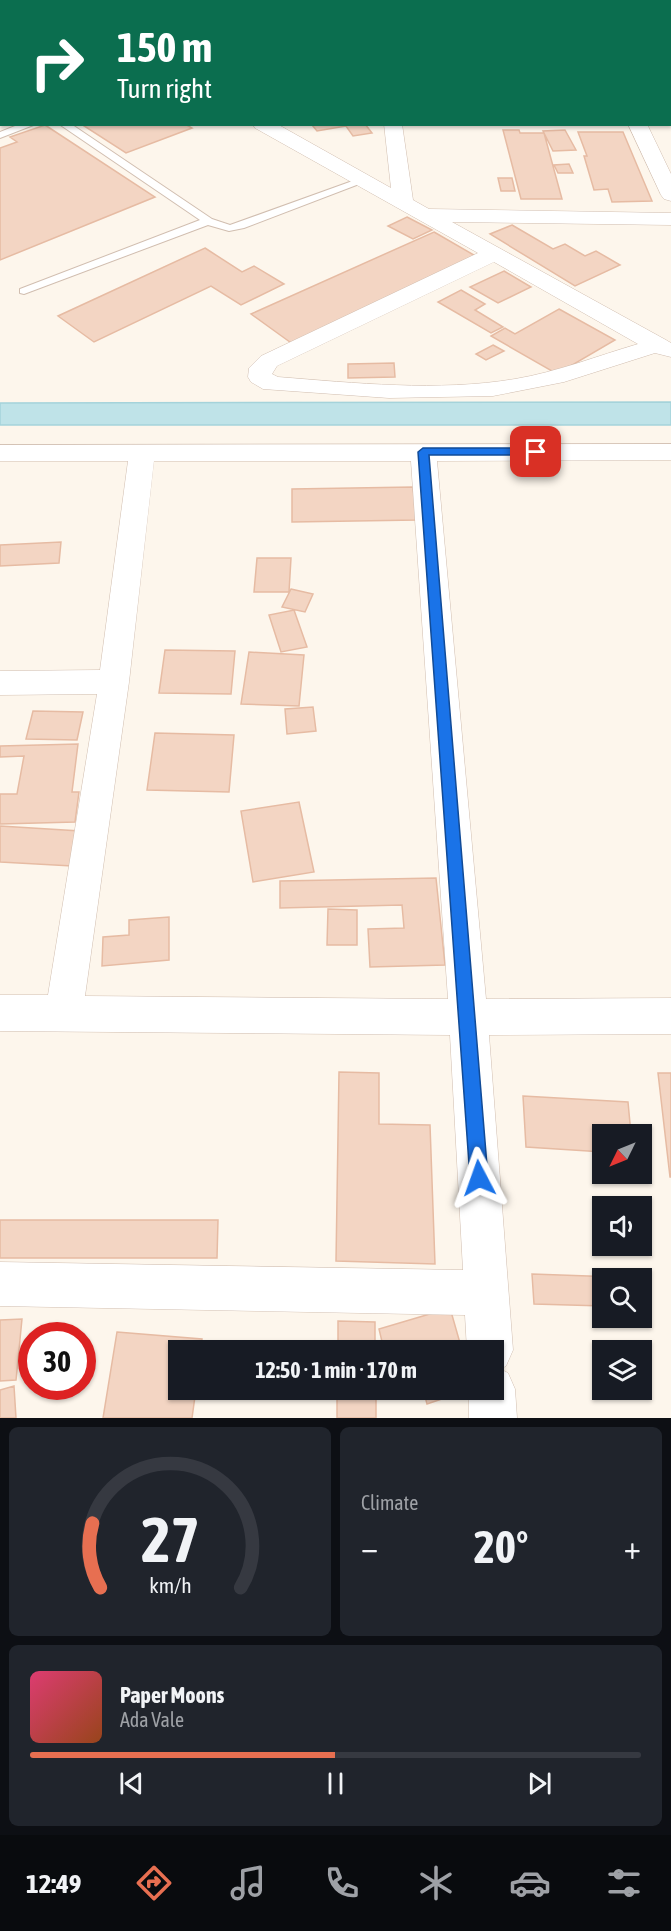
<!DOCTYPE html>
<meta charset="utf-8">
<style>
:root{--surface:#171b24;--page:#20242c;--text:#f1f3f6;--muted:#9ea1a6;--line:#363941;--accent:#e76f51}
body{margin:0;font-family:"Asap Condensed",sans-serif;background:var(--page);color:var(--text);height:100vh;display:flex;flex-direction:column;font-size:22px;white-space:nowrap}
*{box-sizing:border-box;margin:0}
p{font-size:20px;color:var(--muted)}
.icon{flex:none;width:33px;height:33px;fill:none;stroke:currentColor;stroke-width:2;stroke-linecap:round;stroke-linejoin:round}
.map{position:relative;height:1418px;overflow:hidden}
.details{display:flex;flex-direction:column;gap:9px;padding:9px;background:#0d0f14;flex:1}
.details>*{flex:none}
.hud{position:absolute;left:0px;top:0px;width:672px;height:126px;box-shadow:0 2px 4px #0004;background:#0b6e4f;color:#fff;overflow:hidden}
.needle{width:39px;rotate:227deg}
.buttons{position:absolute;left:592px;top:1124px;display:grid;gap:12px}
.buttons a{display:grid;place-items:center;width:60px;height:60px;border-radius:0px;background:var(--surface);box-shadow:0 2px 4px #0004;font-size:30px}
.speed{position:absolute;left:18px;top:1322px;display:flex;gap:12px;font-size:30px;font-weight:700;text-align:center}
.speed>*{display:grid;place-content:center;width:78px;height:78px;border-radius:50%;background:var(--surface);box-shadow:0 2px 4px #0004;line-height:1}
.speed .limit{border:9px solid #d22;background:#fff;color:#111}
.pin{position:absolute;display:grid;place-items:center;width:51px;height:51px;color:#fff;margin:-26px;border-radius:12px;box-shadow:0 3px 9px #0006}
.me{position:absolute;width:66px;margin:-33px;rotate:356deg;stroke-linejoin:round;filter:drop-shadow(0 0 4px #0008)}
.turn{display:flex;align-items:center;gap:21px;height:126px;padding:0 18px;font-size:27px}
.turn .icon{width:78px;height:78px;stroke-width:2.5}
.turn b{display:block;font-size:42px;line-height:51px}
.big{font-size:45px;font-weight:700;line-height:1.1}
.details .widget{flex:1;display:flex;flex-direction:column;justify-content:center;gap:9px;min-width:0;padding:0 21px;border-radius:9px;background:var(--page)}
.details .dial{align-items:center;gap:0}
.dial svg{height:156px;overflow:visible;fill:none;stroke:var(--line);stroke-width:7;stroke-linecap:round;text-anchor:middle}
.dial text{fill:var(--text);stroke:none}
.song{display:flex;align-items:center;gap:18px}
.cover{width:72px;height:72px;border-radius:9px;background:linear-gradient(135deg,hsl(340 70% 55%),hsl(20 70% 35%))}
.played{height:6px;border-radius:3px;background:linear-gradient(90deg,var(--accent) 50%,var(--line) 50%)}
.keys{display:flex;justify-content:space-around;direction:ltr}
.heat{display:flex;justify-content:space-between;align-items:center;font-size:33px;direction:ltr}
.details .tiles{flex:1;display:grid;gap:9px;grid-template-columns:1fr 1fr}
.widget:last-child{grid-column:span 2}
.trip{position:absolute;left:168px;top:1340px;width:336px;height:60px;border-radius:0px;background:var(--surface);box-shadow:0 2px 4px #0004;font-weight:700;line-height:60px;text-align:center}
.tab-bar{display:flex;height:96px;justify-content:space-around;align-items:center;background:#090b0e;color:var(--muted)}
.tab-bar .icon{width:42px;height:42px}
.tab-bar .active{color:var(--accent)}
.tab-bar b{font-size:27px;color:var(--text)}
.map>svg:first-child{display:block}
</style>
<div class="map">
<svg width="671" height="1418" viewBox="0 0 671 1418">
<rect width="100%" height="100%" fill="#fdf6ec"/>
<path fill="#bfe3e8" stroke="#a5d3da" stroke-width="1.5" d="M671,402V425H0V403Z"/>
<path fill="#f3d5c3" stroke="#e6bba3" stroke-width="1.5" d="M54,0H180L182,2H55Z
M81,124H185L192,128L126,153Z
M365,124L372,133L353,136L346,126L317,131L312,125Z
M45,125L155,197L0,260V148L17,142L10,137Z
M503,130H519L520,133H544L562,199H521Z
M565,130L576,150L553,151L543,131Z
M578,132H623L652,201L612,202L608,189L594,190L584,156H587Z
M569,164L573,173H558L554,165Z
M498,178H512L515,191H501Z
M407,217L432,230L413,239L388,226Z
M512,225L553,249L565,244L585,256L596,251L620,265L575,286L490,234Z
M434,232L479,258L294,345L251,314Z
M205,248L242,272L254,266L284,284L241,305L211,286L94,342L58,316Z
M504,271L531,287L498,303L470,287Z
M461,290L485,304L475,310L503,327L491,333L438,302Z
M559,309L615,340L557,374L491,336L505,328L515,334Z
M493,345L504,351L486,360L476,354Z
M394,363L395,377L348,378V364Z
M413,487L417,520L292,522V489Z
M61,542L59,563L0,566V545Z
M257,558H291L289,592H254Z
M291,589L313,594L305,612L282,607Z
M294,610L307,647L281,652L269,615Z
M165,650L235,651L231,694L159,693Z
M249,652L304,655L299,706L241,704Z
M313,707L316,731L287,734L285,709Z
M33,711L83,712L77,740L26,739Z
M155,733L234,735L229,792L147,790Z
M78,744L72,792H79L75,822L0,824V794H17L24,756L0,757V746Z
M299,802L314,872L253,882L241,811Z
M0,826L80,831L72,866L0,862Z
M436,878L445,965L370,967L368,929L404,928L402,905L280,908V881Z
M328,909L357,910V945H327Z
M169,917V960L102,966L103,937L129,935V920Z
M339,1072L379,1073V1124L430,1125L435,1264L336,1261Z
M658,1073H671V1177H670Z
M523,1096L628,1102L631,1134H603V1152L526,1147Z
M0,1220H218L217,1258H0Z
M532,1274L616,1277V1278H603V1306L534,1304Z
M450,1308L462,1350H384L379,1329Z
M22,1319L16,1380L0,1381V1320Z
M338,1321L375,1322V1350H338Z
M117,1332L202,1339L201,1350H178V1389H196L192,1418H103Z
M14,1386L16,1418H0V1390Z
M337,1389H376V1418H337Z
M423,1389H471L427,1404Z"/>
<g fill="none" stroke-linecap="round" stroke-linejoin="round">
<g stroke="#d1beb0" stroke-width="2">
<path id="lane" d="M20,124H36L0,138V132Z
M59,124H71L212,219L230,225L358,179L367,181L244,228L229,231L208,225L24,294L20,293V289L200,220Z"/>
</g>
<g stroke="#d1beb0" stroke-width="1">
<path id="street" d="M204,0H221L222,2H205Z
M569,0H586L568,2Z
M0,107H2V119H0Z
M670,111H671V123H670Z
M253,124H277L391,188L384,124H402L413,200L429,209L671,213V225L452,222L666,340L671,343V357L655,353L564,382L493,396L389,398L263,389L251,382L248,377L249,368L261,356L478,253L255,128ZM494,262L638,344C597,356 557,372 515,379C438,392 355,383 278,377L272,374L277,366Z
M628,124H647L671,174V201L664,199L661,195Z
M671,444V460L437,461L486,999L671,998V1034L489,1035L513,1350L506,1366L500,1369L508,1373L515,1389L517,1418H469V1389H494V1350H467L465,1315L0,1306V1262L463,1270L450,1035L0,1031V995H48L97,694L0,695V671L100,670L128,461H0V445ZM154,461H411L448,999L85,996L129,682Z"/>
</g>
<g stroke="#d6c0b0" stroke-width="1">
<path id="secondary" d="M670,38H671V48H670Z
M0,69H2V81H0Z"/>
</g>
<use href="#lane" fill="#fff" fill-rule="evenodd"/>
<use href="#street" fill="#fff" fill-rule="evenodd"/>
<use href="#secondary" fill="#fff" fill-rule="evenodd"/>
</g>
<path fill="#1a73e8" stroke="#114b97" stroke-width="1.5" d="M423,448H536L541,452L536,455H429L488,1178L486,1185L479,1187L473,1185L470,1178L418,452Z"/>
</svg>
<div class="buttons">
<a><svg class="needle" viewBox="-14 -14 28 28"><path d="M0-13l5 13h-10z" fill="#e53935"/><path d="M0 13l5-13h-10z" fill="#9ea1a6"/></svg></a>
<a><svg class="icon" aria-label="sound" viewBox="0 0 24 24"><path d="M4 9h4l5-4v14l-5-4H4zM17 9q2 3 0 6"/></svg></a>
<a><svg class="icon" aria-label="search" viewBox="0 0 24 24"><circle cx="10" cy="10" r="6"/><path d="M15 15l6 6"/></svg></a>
<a><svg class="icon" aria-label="layers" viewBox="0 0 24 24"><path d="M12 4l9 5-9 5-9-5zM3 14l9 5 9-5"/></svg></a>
</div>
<div class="speed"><div class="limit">30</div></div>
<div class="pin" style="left:536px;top:452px;background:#d93025"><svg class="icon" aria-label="arrive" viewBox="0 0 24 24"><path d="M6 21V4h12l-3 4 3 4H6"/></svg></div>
<svg class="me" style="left:479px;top:1178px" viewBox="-20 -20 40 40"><path d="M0-17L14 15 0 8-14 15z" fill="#1a73e8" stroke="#fff" stroke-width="4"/></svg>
<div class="trip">12:50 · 1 min · 170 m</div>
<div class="hud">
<div class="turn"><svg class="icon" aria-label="right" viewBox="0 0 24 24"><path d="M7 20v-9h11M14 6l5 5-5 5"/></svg><div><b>150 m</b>Turn right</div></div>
</div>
</div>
<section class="details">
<div class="tiles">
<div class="widget dial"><svg viewBox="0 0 100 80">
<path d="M14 69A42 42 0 1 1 86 69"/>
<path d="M14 69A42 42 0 0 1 10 36" stroke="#e76f51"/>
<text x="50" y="56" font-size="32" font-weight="700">27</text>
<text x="50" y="72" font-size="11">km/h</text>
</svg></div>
<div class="widget"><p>Climate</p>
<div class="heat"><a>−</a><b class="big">20°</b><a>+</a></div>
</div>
<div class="widget">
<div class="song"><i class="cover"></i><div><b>Paper Moons</b><p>Ada Vale</p></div></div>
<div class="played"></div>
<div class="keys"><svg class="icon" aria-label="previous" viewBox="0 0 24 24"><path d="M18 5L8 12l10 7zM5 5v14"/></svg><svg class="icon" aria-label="pause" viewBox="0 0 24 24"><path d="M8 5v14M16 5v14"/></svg><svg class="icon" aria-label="next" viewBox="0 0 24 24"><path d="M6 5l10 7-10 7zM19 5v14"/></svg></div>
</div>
</div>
</section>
<nav class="tab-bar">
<b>12:49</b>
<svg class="icon active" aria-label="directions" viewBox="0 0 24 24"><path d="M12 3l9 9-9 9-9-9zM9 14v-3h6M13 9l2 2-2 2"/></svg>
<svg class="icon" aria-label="music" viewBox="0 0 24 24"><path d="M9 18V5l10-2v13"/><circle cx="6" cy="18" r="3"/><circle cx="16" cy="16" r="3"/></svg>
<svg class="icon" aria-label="phone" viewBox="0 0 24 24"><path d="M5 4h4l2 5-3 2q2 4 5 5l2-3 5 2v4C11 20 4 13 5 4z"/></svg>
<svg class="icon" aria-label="climate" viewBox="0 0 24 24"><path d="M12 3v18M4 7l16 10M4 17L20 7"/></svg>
<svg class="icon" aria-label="car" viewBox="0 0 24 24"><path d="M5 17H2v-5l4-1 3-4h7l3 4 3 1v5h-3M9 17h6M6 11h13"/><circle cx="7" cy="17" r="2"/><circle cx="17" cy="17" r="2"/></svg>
<svg class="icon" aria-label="filters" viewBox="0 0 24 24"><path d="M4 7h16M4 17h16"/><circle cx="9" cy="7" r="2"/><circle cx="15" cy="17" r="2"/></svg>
</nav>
